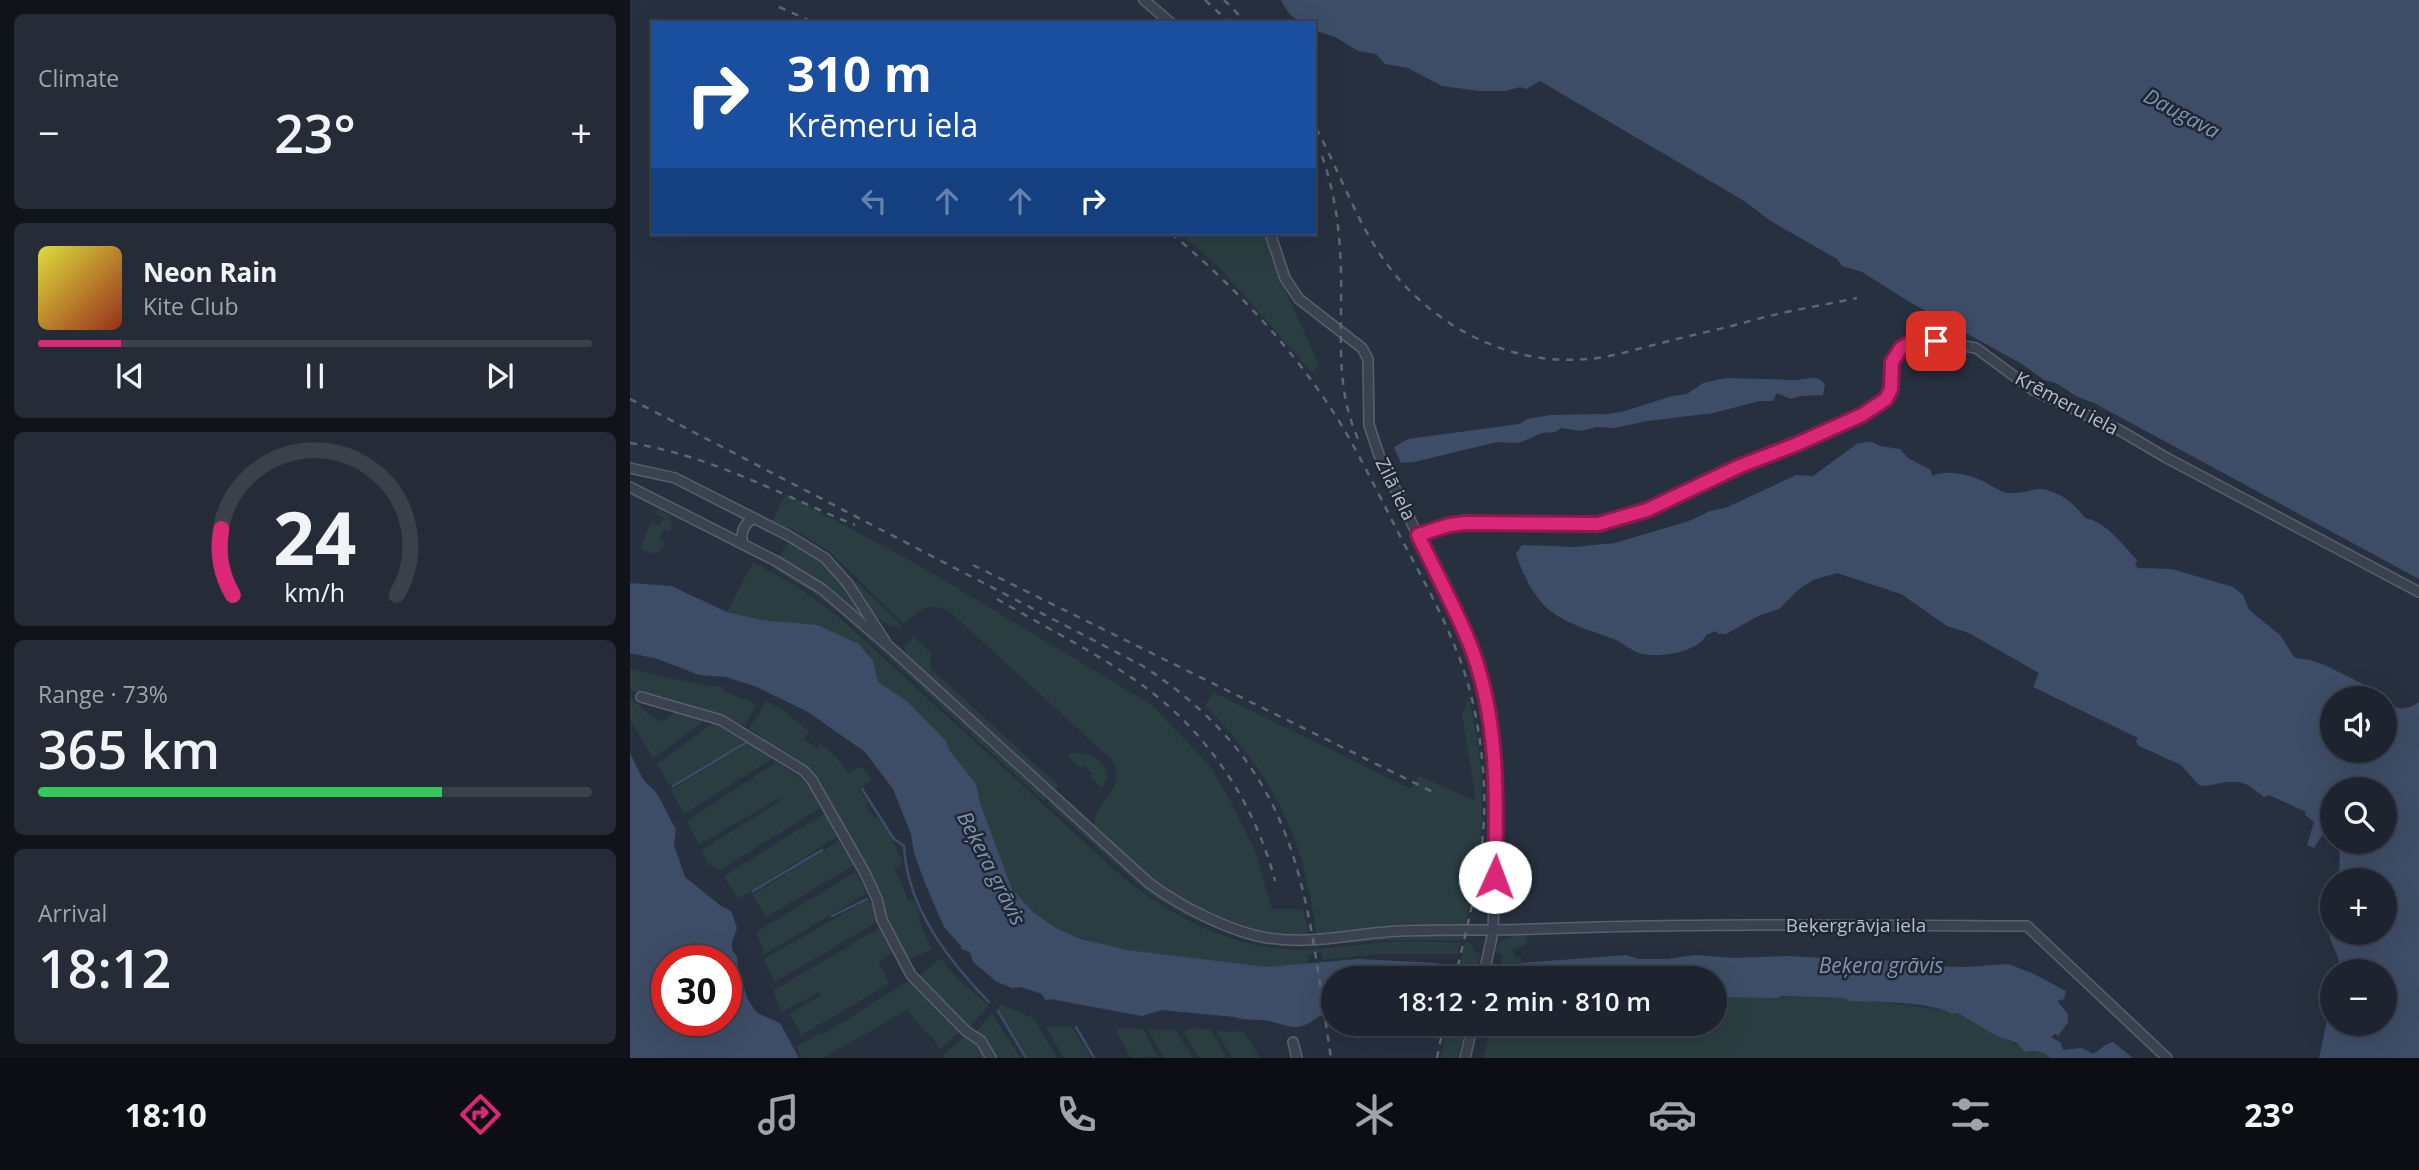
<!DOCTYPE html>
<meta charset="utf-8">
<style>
:root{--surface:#1d242f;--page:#252c37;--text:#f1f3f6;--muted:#a0a4aa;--line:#3b414b;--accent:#db2777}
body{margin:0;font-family:"Open Sans",sans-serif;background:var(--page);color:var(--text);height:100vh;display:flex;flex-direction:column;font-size:26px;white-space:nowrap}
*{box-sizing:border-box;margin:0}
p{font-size:23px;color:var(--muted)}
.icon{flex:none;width:38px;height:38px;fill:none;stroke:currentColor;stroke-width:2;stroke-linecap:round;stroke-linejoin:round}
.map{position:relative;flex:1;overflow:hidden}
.side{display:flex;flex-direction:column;gap:14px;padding:14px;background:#10141a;width:630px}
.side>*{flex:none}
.top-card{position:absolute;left:21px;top:21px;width:665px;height:214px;border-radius:0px;box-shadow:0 7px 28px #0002,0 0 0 2px var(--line);background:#1a4fa0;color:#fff;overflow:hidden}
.fabs{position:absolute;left:1690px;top:686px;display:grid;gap:14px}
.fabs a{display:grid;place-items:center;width:77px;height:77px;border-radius:50%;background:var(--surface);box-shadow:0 7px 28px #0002,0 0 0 2px var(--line);font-size:35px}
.speed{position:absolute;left:21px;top:945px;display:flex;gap:14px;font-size:35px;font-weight:700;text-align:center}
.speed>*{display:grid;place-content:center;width:91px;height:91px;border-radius:50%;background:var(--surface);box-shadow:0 7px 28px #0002,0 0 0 2px var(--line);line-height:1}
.speed .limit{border:10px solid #d22;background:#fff;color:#111}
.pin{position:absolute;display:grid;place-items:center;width:60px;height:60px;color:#fff;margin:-30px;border-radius:14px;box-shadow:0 4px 10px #0006}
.me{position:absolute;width:77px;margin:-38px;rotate:2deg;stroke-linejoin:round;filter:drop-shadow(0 0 5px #0008)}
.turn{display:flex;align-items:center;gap:24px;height:147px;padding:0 21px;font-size:32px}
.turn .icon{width:91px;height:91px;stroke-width:2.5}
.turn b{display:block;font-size:49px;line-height:60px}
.lanes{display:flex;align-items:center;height:66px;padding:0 21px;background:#0003;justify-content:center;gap:35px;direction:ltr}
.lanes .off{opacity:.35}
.big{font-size:52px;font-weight:600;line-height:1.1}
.side .tile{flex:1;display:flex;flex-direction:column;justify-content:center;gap:10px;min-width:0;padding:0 24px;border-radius:10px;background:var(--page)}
.side .dial{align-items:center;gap:0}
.dial svg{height:182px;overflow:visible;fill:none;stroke:var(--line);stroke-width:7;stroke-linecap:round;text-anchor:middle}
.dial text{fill:var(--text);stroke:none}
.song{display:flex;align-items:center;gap:21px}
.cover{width:84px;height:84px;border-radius:10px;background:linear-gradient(135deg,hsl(60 70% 55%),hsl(10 70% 35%))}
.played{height:7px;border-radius:4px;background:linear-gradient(90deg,var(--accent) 15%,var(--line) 15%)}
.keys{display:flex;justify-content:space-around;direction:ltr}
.heat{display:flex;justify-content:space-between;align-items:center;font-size:38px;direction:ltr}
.charge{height:10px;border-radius:5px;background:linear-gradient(90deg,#34c759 73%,var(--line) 0)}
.trip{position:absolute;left:691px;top:966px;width:406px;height:70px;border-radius:35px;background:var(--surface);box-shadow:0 7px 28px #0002,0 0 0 2px var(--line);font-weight:600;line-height:70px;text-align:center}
.tabs{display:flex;height:112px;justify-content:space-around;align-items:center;background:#0c0e13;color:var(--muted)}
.tabs .icon{width:49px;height:49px}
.tabs .current{color:var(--accent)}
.tabs b{font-size:32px;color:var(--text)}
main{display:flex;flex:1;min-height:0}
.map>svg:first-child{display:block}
</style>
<main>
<section class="side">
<div class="tile"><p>Climate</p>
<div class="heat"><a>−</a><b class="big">23°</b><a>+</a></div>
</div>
<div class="tile">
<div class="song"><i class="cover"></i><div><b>Neon Rain</b><p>Kite Club</p></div></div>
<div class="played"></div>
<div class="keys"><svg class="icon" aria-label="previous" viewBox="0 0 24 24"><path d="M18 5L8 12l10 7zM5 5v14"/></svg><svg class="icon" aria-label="pause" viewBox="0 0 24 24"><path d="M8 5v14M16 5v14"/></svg><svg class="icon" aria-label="next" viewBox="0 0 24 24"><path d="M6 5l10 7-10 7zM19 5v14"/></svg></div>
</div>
<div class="tile dial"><svg viewBox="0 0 100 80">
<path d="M14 69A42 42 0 1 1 86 69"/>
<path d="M14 69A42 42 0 0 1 9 40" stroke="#db2777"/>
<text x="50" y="56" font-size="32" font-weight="700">24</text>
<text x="50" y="72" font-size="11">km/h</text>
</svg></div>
<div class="tile"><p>Range · 73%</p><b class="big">365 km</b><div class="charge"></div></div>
<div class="tile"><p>Arrival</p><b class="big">18:12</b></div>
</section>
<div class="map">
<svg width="1789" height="1058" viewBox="0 0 1789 1058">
<rect width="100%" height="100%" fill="#27303f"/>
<path fill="#2a3e41" d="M550,233H634L656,292L689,365L682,373L594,272Z
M156,494L292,567L522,705L579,765L600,800L626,853L642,909H673L679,935C609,939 542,900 492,854C482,846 473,838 465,828C461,798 500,792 482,760L319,611C299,601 288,610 274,624L199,551L161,528L159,531L142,522Z
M28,509L40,516L42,527L40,532L34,530L29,539L35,543L28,552L23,554L13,550L11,546L21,522L29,526L34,518L26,514Z
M159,541L191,561L202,570L237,621L193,584L149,558Z
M123,562L165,585L210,618L487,872C533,911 593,945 654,949C690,952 725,944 761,942C784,941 807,942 830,943L828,954H747L693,960L692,952L677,955L678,964L638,967L497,950L467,944L426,928L403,913L382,889L350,803L346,784L318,748L317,742L277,701L248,682L238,653L224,641L151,621L132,620L97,612Z
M145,566L206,605L417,798L414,801L213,616L183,593L143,569Z
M213,569L272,626C247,633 226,587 213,569Z
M284,637L300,652L301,669L429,786L423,792L277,657L274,647Z
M0,669L72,685L92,687V691L127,704L115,726C77,712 35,707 0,689Z
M583,692L781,789L789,776L846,801L832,714L839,697C844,726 852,757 852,787C854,835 845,879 835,925L767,927L687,935C683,912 679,888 673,866C657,805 620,749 575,706Z
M0,696L18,714L31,722L47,711L72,718L73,722L23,758L0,720Z
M137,701L152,710L180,732L174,739L187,749L191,744L206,757L218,773L231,766L242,780L228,789L238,803L235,805L244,818L247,817L258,831L273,863L264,869L272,884L278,901L284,900L291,917L288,919L302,949L277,960L220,841L184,777L119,728Z
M84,722L103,730L117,739L107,747L39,786L27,764Z
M121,741L142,759L54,814L41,790Z
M440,753C458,753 474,756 477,776L472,788L459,776L462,773L453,765L450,768L438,757Z
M147,762L179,784L192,807L90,870L79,864L71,850L151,801L149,798L69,845L57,821Z
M420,800L523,892L561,913L642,943L675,944L794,935L833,936L832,940H756L664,947L632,944L611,938L558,917L520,895L417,803Z
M195,813L208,836L108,899L94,876Z
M209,841L224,865L136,917L122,895Z
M226,872L237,893L135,954L126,932Z
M239,899L248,921L145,982L134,959Z
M251,927L263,952L249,962L259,984L171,1035L160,1014L191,995L189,992L152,1012L143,991Z
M888,934H895L898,939L895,945L883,949L885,958L891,957V963L886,978H868L873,954L865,952L869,943Z
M835,943H840L845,953H850L847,978H827Z
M310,958L328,979L359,1006L340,1026L290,976Z
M280,980L330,1031L310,1050L302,1036L300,1037L277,1010L193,1058H172L166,1047L190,1033L192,1035Z
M1100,996L1215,998L1314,1010L1322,1014L1328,1013L1337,1017L1377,1040L1397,1050L1416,1053L1420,1058H853L862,1025L857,1024H1085V997Z
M371,1005L404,1018L427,1058H398L368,1008Z
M362,1014L391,1058H365L346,1032Z
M818,1024H836L828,1058H810Z
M416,1027H442L461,1058H434Z
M490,1028L513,1029L528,1057L501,1058L486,1031Z
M561,1028L581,1030L597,1058H569L553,1032Z
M541,1029L546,1031L563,1058H534L518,1030Z
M586,1031L614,1032L630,1058H602Z
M335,1036L349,1046L356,1058H314L312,1056Z"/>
<path fill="#3e4d67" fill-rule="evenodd" d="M651,0H1789V579L1464,403L1446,396L1426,383L1414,380L1392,364L1283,304L1232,272L1212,266L1207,259L1139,220L1116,202L910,81L896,89L890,87L875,91H850L812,86L778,68L755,64L746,54L728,51L707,38L684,30V23C666,23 659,16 651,0Z
M1096,378L1165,380L1183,378L1189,379L1195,384L1193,395L1170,396L1161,399L1147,393L1143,401H1129L1084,413L1017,421L984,428L967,427L951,431L931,428L925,432L912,433L889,443L867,442L784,462L771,463L764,447L778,439L889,424L897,419L920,415L979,414L995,411L1042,396L1057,394L1073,383Z
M1241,442L1250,446L1270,449L1278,458L1301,470L1302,476C1318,469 1339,474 1355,482C1362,486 1371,492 1379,493C1391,494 1401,489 1411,489C1429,491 1445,504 1455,518C1476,522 1492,544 1507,560L1505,565L1508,568L1542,569L1603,587L1613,595L1619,610L1650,635L1664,657C1671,660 1678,658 1686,662C1700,667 1744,688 1752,697L1703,698V751H1755V702C1768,710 1776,711 1789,702V1058H1689L1703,992V1024H1755V971H1708C1713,957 1700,947 1699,933C1699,928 1702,920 1703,915V933H1755V880H1709L1710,842H1755V789H1703V819L1684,848L1677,845L1684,822L1675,815L1676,812L1639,795L1634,797L1618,785L1609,782H1596L1576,786L1569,785L1551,765L1509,746L1506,742L1508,738L1403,687L1409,673L1339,633L1317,626L1271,594L1207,573L1183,580L1168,590L1149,609L1130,615L1096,634H1088L1086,631L1076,635C1069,652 1027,659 1009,653C1001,650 994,644 986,640C964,631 937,625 918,609C903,595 892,573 886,554L892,545L944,547L985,543L1059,521L1080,511L1098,507L1166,475L1183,476L1228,443Z
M0,583L41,586L97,612L132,620L187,625L229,644L243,661L248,682L277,701L317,742L318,748L346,784L350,803L382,889L404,913L426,928L451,939L497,950L638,967L728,959L808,963L813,970L812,978H704L703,1013C688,1012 682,1026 667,1027C656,1027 644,1021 633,1020C624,1019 614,1021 605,1017L531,1010L512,1016L420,999L416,1001L412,994L391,987L382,988L367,982L343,962L340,952L331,949V946L314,927L295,883L284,853L281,834L263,789L235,752L178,712L127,687L96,677L69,675L28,659L0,653Z
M0,752C3,760 8,769 12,777C15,783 23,788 27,794C34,805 38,817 46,829L44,845L55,877L91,906L101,911L107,928L102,942V949L107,957L108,969L118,1000L127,1013L150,1023L169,1058H0ZM37,961H96V1020H37Z
M997,955L1008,959H1037L1065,955L1104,958L1160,956L1237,961L1253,960L1294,966L1337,967L1378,964L1402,973L1436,991L1434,999L1427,1001L1438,1014V1022L1428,1036L1425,1034L1421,1037L1431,1043L1433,1050L1452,1048L1463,1054L1477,1044L1483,1042L1503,1058H1420C1416,1052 1401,1049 1395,1052L1387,1043L1367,1036L1328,1013L1322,1014C1301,1001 1245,1002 1220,1001L1215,998L1151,996L1147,998L1085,997V978H886L891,963Z"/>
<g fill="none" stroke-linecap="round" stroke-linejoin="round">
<path stroke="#3e4d67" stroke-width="2.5" d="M43,786L117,742
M232,789L264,839L274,846C277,907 318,960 359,1002
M123,891L192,850
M202,916L237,899
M368,1011L396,1058
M446,1027L464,1058"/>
<g stroke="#59606d" stroke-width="12">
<path id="street" d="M514,0L541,23
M640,233L655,278L669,299L732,348L738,359L739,425L749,455L840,644L860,725L867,801L863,932L853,978
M0,468L45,478L159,536L195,558L218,584L255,641
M0,487L146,561L192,589L263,650L519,883C550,906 600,932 638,938C682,945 726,933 770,931C815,929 859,931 903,929C1067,923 1232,925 1397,926L1537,1058
M788,535L819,525L835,523L968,524L1017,510L1110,466L1167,444L1232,415L1256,399L1261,389L1262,362L1271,348L1282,342L1306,341L1346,348L1403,390L1491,431L1535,457L1789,592
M113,544C110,532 114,524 124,518
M11,697L91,720L174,771L182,780L235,873L247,899L252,920L281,975L336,1031L351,1041L361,1058
M663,1042L667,1058
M835,1058L843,1024"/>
</g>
<use href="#street" stroke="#3b424f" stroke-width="9"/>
<path stroke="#5d6676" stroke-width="2.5" stroke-dasharray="7 7" stroke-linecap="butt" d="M575,0L600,23
M594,0L617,23
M149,7L185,23
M686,128C712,176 729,230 763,272C810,330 883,366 958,359C983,357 1007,349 1031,343C1058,336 1086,330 1113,323C1150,312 1189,306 1227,298
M692,156C709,204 712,254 711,304C711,354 708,395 729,441
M541,233C605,287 664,349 709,421C732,459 751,499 771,538C790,574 810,609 825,647C843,689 852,740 854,786C857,851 840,915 825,978
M0,399L513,666C671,770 675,887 701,1058
M0,443C80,455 151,495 225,525
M343,565L805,793
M367,599C413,626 461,650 505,680C574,727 624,800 645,881
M807,1058L814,1024"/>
</g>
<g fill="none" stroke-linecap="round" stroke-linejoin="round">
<g stroke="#8e194d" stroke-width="18">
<path id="route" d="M865,877C867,799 869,716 839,642C824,606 805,571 788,535L819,525L835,523L968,524L1017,510L1110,466L1167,444L1232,415L1256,399L1261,389L1262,362L1271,348L1282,342L1306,341"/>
</g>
<use href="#route" stroke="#db2777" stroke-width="12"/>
</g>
<g text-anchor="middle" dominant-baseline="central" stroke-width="5" stroke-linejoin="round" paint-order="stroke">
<g font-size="19" fill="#b8beca" stroke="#202734">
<text transform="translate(1437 403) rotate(28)">Krēmeru iela</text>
<text transform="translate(766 489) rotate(64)">Zilā iela</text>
<text x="1226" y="925">Beķergrāvja iela</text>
</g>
<g font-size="21" font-style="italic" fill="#8192af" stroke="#202734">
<text transform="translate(1552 113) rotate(28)">Daugava</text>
<text transform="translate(362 868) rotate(63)">Beķera grāvis</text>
<text x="1251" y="965">Beķera grāvis</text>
</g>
</g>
</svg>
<div class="fabs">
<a><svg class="icon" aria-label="sound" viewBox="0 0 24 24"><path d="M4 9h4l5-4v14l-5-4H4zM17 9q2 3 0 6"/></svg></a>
<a><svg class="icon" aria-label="search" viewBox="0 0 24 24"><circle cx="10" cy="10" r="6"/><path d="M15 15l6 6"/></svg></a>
<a>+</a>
<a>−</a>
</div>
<div class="speed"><div class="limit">30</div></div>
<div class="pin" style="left:1306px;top:341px;background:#d93025"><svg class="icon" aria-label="arrive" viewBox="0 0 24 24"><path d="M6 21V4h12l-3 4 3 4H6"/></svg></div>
<svg class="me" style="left:865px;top:877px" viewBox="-20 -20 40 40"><circle r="19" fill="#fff"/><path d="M0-13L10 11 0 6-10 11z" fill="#db2777"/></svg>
<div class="trip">18:12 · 2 min · 810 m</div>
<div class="top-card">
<div class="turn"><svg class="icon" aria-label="right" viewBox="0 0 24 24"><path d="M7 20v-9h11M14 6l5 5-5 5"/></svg><div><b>310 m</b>Krēmeru iela</div></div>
<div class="lanes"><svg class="icon off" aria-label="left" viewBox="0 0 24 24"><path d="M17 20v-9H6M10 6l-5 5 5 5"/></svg><svg class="icon off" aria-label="ahead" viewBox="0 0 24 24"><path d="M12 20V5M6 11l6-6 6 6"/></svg><svg class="icon off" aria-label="ahead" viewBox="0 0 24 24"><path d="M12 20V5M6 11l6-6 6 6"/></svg><svg class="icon" aria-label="right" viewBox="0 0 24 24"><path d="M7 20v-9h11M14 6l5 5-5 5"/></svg></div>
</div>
</div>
</main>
<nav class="tabs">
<b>18:10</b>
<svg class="icon current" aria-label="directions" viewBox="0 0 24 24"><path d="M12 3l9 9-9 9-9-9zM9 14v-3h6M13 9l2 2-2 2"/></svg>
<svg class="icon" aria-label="music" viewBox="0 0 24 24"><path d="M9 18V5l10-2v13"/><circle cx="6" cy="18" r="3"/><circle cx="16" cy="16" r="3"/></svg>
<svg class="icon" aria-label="phone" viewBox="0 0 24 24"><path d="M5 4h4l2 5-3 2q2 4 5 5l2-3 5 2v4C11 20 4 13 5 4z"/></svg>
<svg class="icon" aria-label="climate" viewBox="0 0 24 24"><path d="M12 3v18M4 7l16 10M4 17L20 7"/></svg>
<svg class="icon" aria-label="car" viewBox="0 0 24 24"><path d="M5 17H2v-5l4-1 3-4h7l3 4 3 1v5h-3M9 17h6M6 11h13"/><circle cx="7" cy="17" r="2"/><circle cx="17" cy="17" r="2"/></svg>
<svg class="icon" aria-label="filters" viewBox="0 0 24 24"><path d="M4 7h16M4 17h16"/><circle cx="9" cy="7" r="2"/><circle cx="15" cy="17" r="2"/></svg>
<b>23°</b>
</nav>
